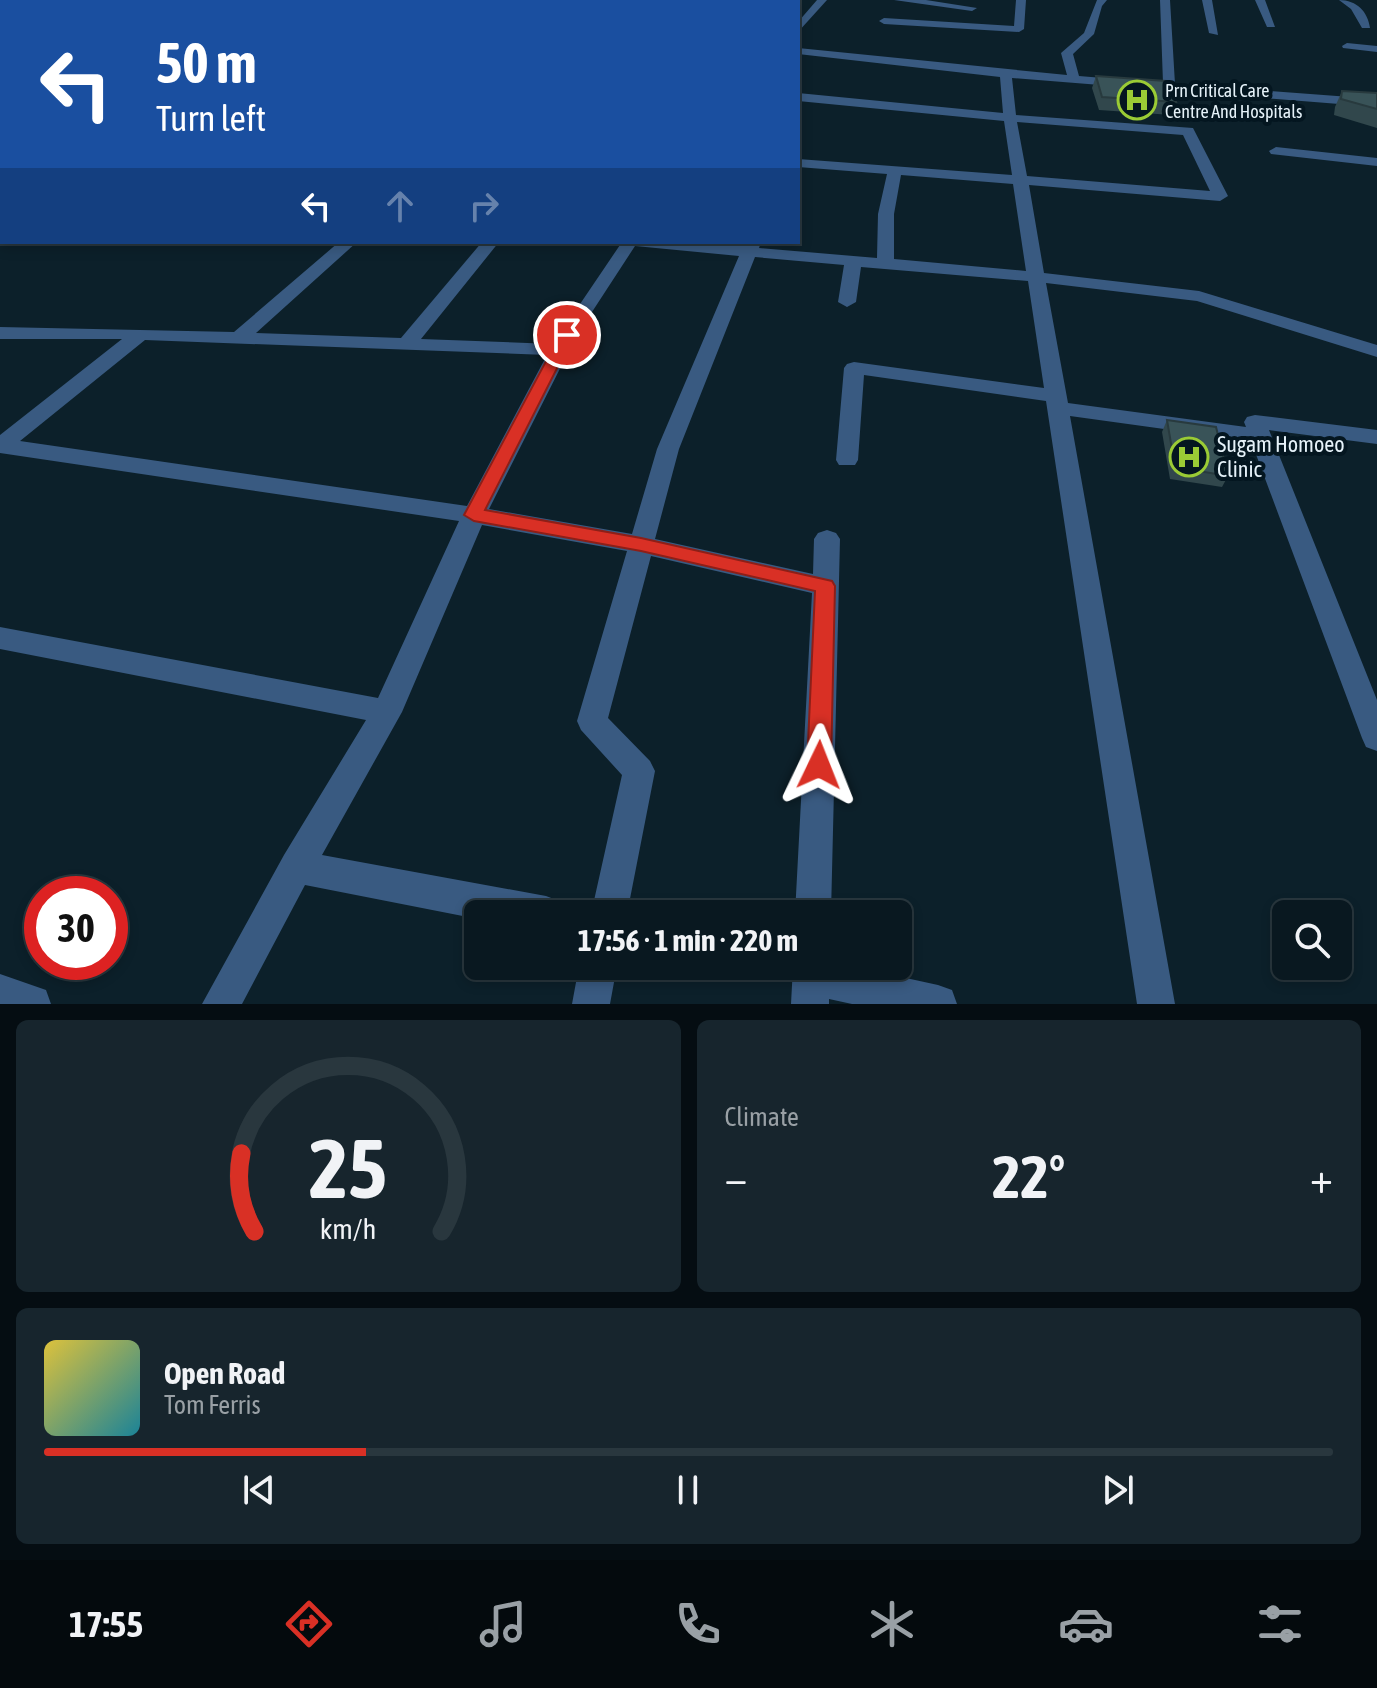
<!DOCTYPE html>
<meta charset="utf-8">
<style>
:root{--surface:#091820;--page:#17252d;--text:#f1f3f6;--muted:#99a0a5;--line:#29373e;--accent:#d93025}
body{margin:0;font-family:"Asap Condensed",sans-serif;background:var(--page);color:var(--text);height:100vh;display:flex;flex-direction:column;font-size:30px;white-space:nowrap}
*{box-sizing:border-box;margin:0}
p{font-size:26px;color:var(--muted)}
.icon{flex:none;width:44px;height:44px;fill:none;stroke:currentColor;stroke-width:2;stroke-linecap:round;stroke-linejoin:round}
.map{position:relative;height:1004px;overflow:hidden}
.details{display:flex;flex-direction:column;gap:16px;padding:16px;background:#050d12;flex:1}
.details>*{flex:none}
.guide{position:absolute;left:0px;top:0px;width:800px;height:244px;box-shadow:0 4px 12px #0003,0 0 0 2px var(--line);background:#1a4fa0;color:#fff;overflow:hidden}
.fabs{position:absolute;left:1272px;top:900px;display:grid;gap:16px}
.fabs a{display:grid;place-items:center;width:80px;height:80px;border-radius:12px;background:var(--surface);box-shadow:0 4px 12px #0003,0 0 0 2px var(--line);font-size:40px}
.speed{position:absolute;left:24px;top:876px;display:flex;gap:16px;font-size:40px;font-weight:700;text-align:center}
.speed>*{display:grid;place-content:center;width:104px;height:104px;border-radius:50%;background:var(--surface);box-shadow:0 4px 12px #0003,0 0 0 2px var(--line);line-height:1}
.speed .limit{border:12px solid #d22;background:#fff;color:#111}
.pin{position:absolute;display:grid;place-items:center;width:68px;height:68px;color:#fff;margin:-34px;border:4px solid #fff;border-radius:50%;box-shadow:0 2px 8px #0007}
.me{position:absolute;width:88px;margin:-44px;rotate:2deg;stroke-linejoin:round;filter:drop-shadow(0 0 6px #0008)}
.turn{display:flex;align-items:center;gap:28px;height:168px;padding:0 24px;font-size:36px}
.turn .icon{width:104px;height:104px;stroke-width:2.5}
.turn b{display:block;font-size:56px;line-height:68px}
.lanes{display:flex;align-items:center;height:76px;padding:0 24px;background:#0003;justify-content:center;gap:40px;direction:ltr}
.lanes .off{opacity:.35}
.big{font-size:60px;font-weight:700;line-height:1.1}
.details .widget{flex:1;display:flex;flex-direction:column;justify-content:center;gap:12px;min-width:0;padding:0 28px;border-radius:12px;background:var(--page)}
.details .dial{align-items:center;gap:0}
.dial svg{height:208px;overflow:visible;fill:none;stroke:var(--line);stroke-width:7;stroke-linecap:round;text-anchor:middle}
.dial text{fill:var(--text);stroke:none}
.song{display:flex;align-items:center;gap:24px}
.cover{width:96px;height:96px;border-radius:12px;background:linear-gradient(135deg,hsl(50 70% 55%),hsl(190 70% 35%))}
.played{height:8px;border-radius:4px;background:linear-gradient(90deg,var(--accent) 25%,var(--line) 25%)}
.keys{display:flex;justify-content:space-around;direction:ltr}
.heat{display:flex;justify-content:space-between;align-items:center;font-size:44px;direction:ltr}
.details .tiles{flex:1;display:grid;gap:16px;grid-template-columns:1fr 1fr}
.widget:last-child{grid-column:span 2}
.trip{position:absolute;left:464px;top:900px;width:448px;height:80px;border-radius:12px;background:var(--surface);box-shadow:0 4px 12px #0003,0 0 0 2px var(--line);font-weight:700;line-height:80px;text-align:center}
.dock{display:flex;height:128px;justify-content:space-around;align-items:center;background:#040a0d;color:var(--muted)}
.dock .icon{width:56px;height:56px}
.dock .active{color:var(--accent)}
.dock b{font-size:36px;color:var(--text)}
.map>svg:first-child{display:block}
</style>
<div class="map">
<svg width="1377" height="1004" viewBox="0 0 1377 1004">
<rect width="100%" height="100%" fill="#0c202a"/>
<g fill="none" stroke-linecap="round" stroke-linejoin="round">
<path fill="#395a81" fill-rule="evenodd" d="M444,0H471L473,2H446Z
M817,0H827L798,32V22Z
M894,0H926L977,8L972,11Z
M1016,0H1026L1024,29L1019,32L884,24L879,21L884,18L1014,26Z
M1097,0H1107L1102,6L1094,34L1073,54L1079,76L1163,83L1160,0H1170L1175,84L1377,99V107L1012,78L1016,115L1193,128L1228,196L1220,201L1029,185L1044,273L1199,291L1377,345V357L1197,301L1046,283L1068,403L1246,427L1244,422L1247,417L1255,415L1377,430V444L1269,430L1377,700V751L1366,747L1362,738L1251,441L1070,416L1175,1004H1137L1046,401L864,375L858,460L855,465H839L836,460L844,368L847,364L854,362L1044,388L1028,281L861,267L856,302L847,307L838,302L844,265L755,257L679,449L655,539L813,574L814,539L818,533L827,530L836,533L840,539L831,914H795L812,593L651,556L608,718L650,761L655,771L627,914H591L622,775L581,730L577,721L627,551L482,525L402,712L322,855L546,896L559,901L564,914H478V919L305,885L242,1004H202L284,855L366,720L0,649V627L378,698L459,521L0,453V435L122,339H0V327L234,332L339,242H357L256,333L401,338L482,242H499L421,339L553,344L622,242H695L743,246L745,242H761L759,248L877,258L878,214L887,174L798,167V159L1012,175L1004,121L798,101V93L1003,113L1000,77L798,54V48L1067,75L1061,53L1084,33ZM1017,122L1183,135L1210,191L1027,176ZM901,175L1013,184L1026,271L894,259V214ZM635,246L739,256L657,449L632,534L489,509L577,335ZM145,340L547,355L467,506L20,441Z
M1202,0H1212L1218,35L1209,33Z
M1255,0H1265L1275,27H1267Z
M1339,0C1357,0 1368,12 1370,28H1362L1351,9Z
M1347,43L1377,46V52L1343,48L1342,46Z
M1276,147L1377,158V166L1271,154L1269,151Z
M579,966H617L610,1004H572Z
M793,966H851L938,985L952,990L957,1004H852L829,999V1004H791Z
M0,974L46,990L51,1004H0Z"/>
<path fill="#5096e7" fill-rule="evenodd" d="M0,116H2V124H0Z"/>
</g>
<path fill="#31474c" d="M1096,76L1176,102L1172,115L1099,110L1092,88Z
M1342,91L1377,93V128L1334,115L1335,107Z
M1167,420L1228,476L1222,487L1170,479L1162,432Z"/>
<path fill="#395358" stroke="#283a3e" stroke-width="2" d="M1096,76L1166,81L1176,102L1102,97Z
M1342,91L1377,93V109L1341,99Z
M1167,420L1216,427L1228,476L1175,467Z"/>
<path fill="#d93025" stroke="#8d1f18" stroke-width="2" d="M567,331L574,335L485,510L641,538L832,581L835,586L831,765L827,772L819,776L810,772L807,765L815,591L641,551L474,521L464,515L560,335Z"/>
<defs>
<g id="hospital-ring" transform="scale(2)"><circle r="9.5" fill="#041620" stroke="#9acb35" stroke-width="1.5"/><path d="M-5-5h3v3.5h4V-5h3V5h-3V1.5h-4V5h-3Z" fill="#9acb35"/></g>
</defs>
<g fill-rule="evenodd">
<use href="#hospital-ring" x="1137" y="100"/>
<use href="#hospital-ring" x="1189" y="457"/>
</g>
<g text-anchor="middle" dominant-baseline="central" stroke-width="8" stroke-linejoin="round" paint-order="stroke">
<g font-size="18" fill="#e6f2f9" stroke="#041620" text-anchor="start">
<text x="1165" y="90">Prn Critical Care<tspan x="1165" dy="21">Centre And Hospitals</tspan></text>
</g>
<g font-size="22" fill="#e6f2f9" stroke="#041620" text-anchor="start">
<text x="1217" y="444">Sugam Homoeo<tspan x="1217" dy="25">Clinic</tspan></text>
</g>
</g>
</svg>
<div class="fabs">
<a><svg class="icon" aria-label="search" viewBox="0 0 24 24"><circle cx="10" cy="10" r="6"/><path d="M15 15l6 6"/></svg></a>
</div>
<div class="speed"><div class="limit">30</div></div>
<div class="pin" style="left:567px;top:335px;background:#d93025"><svg class="icon" aria-label="arrive" viewBox="0 0 24 24"><path d="M6 21V4h12l-3 4 3 4H6"/></svg></div>
<svg class="me" style="left:819px;top:765px" viewBox="-20 -20 40 40"><path d="M0-17L14 15 0 8-14 15z" fill="#d93025" stroke="#fff" stroke-width="4"/></svg>
<div class="trip">17:56 · 1 min · 220 m</div>
<div class="guide">
<div class="turn"><svg class="icon" aria-label="left" viewBox="0 0 24 24"><path d="M17 20v-9H6M10 6l-5 5 5 5"/></svg><div><b>50 m</b>Turn left</div></div>
<div class="lanes"><svg class="icon" aria-label="left" viewBox="0 0 24 24"><path d="M17 20v-9H6M10 6l-5 5 5 5"/></svg><svg class="icon off" aria-label="ahead" viewBox="0 0 24 24"><path d="M12 20V5M6 11l6-6 6 6"/></svg><svg class="icon off" aria-label="right" viewBox="0 0 24 24"><path d="M7 20v-9h11M14 6l5 5-5 5"/></svg></div>
</div>
</div>
<section class="details">
<div class="tiles">
<div class="widget dial"><svg viewBox="0 0 100 80">
<path d="M14 69A42 42 0 1 1 86 69"/>
<path d="M14 69A42 42 0 0 1 9 39" stroke="#d93025"/>
<text x="50" y="56" font-size="32" font-weight="700">25</text>
<text x="50" y="72" font-size="11">km/h</text>
</svg></div>
<div class="widget"><p>Climate</p>
<div class="heat"><a>−</a><b class="big">22°</b><a>+</a></div>
</div>
<div class="widget">
<div class="song"><i class="cover"></i><div><b>Open Road</b><p>Tom Ferris</p></div></div>
<div class="played"></div>
<div class="keys"><svg class="icon" aria-label="previous" viewBox="0 0 24 24"><path d="M18 5L8 12l10 7zM5 5v14"/></svg><svg class="icon" aria-label="pause" viewBox="0 0 24 24"><path d="M8 5v14M16 5v14"/></svg><svg class="icon" aria-label="next" viewBox="0 0 24 24"><path d="M6 5l10 7-10 7zM19 5v14"/></svg></div>
</div>
</div>
</section>
<nav class="dock">
<b>17:55</b>
<svg class="icon active" aria-label="directions" viewBox="0 0 24 24"><path d="M12 3l9 9-9 9-9-9zM9 14v-3h6M13 9l2 2-2 2"/></svg>
<svg class="icon" aria-label="music" viewBox="0 0 24 24"><path d="M9 18V5l10-2v13"/><circle cx="6" cy="18" r="3"/><circle cx="16" cy="16" r="3"/></svg>
<svg class="icon" aria-label="phone" viewBox="0 0 24 24"><path d="M5 4h4l2 5-3 2q2 4 5 5l2-3 5 2v4C11 20 4 13 5 4z"/></svg>
<svg class="icon" aria-label="climate" viewBox="0 0 24 24"><path d="M12 3v18M4 7l16 10M4 17L20 7"/></svg>
<svg class="icon" aria-label="car" viewBox="0 0 24 24"><path d="M5 17H2v-5l4-1 3-4h7l3 4 3 1v5h-3M9 17h6M6 11h13"/><circle cx="7" cy="17" r="2"/><circle cx="17" cy="17" r="2"/></svg>
<svg class="icon" aria-label="filters" viewBox="0 0 24 24"><path d="M4 7h16M4 17h16"/><circle cx="9" cy="7" r="2"/><circle cx="15" cy="17" r="2"/></svg>
</nav>
